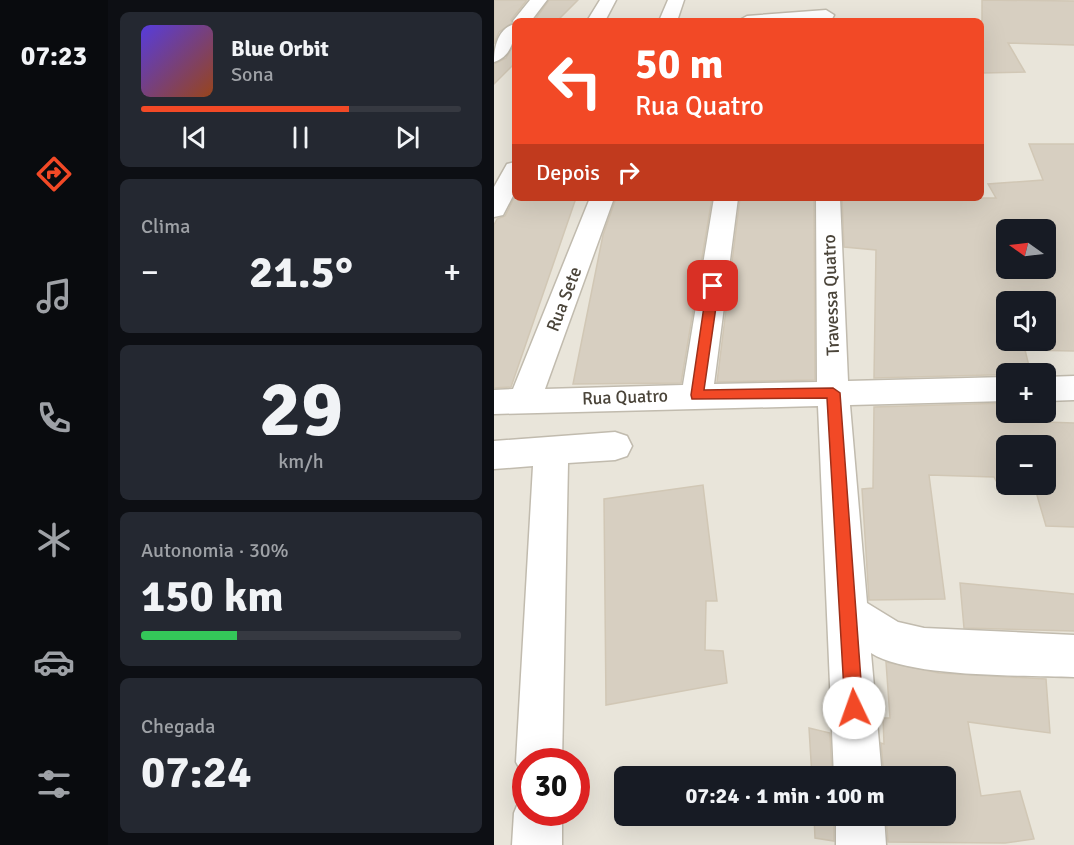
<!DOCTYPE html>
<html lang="pt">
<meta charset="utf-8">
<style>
:root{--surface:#171b24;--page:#242831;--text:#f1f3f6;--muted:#9ea1a6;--line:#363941;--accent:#f24926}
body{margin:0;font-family:Signika,sans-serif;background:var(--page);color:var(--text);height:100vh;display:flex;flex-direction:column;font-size:22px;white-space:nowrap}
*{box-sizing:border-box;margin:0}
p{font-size:20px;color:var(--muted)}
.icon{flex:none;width:33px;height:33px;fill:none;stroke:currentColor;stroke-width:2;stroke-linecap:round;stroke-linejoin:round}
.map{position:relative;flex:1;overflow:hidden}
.drawer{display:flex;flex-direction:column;gap:12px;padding:12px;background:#0d0f14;width:386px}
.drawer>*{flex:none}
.guide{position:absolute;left:18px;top:18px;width:472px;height:183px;border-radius:9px;box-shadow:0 6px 24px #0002;background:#f24926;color:#fff;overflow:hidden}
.needle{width:39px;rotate:284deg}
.controls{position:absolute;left:502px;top:219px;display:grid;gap:12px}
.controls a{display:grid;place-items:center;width:60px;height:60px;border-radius:9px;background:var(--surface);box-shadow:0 6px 24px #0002;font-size:30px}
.speed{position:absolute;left:18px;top:748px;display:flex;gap:12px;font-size:30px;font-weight:700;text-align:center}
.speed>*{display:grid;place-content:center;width:78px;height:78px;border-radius:50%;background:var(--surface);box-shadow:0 6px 24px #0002;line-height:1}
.speed .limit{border:9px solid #d22;background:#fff;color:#111}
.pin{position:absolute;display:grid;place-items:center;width:51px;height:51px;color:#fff;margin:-26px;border-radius:12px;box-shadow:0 3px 9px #0006}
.me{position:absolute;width:66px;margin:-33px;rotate:357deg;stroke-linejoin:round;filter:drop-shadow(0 0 4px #0008)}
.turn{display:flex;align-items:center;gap:21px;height:126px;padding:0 24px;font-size:27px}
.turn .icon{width:78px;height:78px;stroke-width:2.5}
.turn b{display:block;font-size:42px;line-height:51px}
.then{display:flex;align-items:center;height:57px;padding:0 24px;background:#0003;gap:12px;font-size:22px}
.big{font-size:45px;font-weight:800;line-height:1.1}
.drawer .widget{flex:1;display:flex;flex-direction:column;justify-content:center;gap:9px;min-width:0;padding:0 21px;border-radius:9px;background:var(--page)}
.drawer .dial{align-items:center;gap:0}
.dial b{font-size:78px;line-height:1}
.song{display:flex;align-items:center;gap:18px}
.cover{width:72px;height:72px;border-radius:9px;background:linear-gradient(135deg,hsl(250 70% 55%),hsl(20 70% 35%))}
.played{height:6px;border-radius:3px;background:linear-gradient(90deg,var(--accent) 65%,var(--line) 65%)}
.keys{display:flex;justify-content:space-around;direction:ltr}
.heat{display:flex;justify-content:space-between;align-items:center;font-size:33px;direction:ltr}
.charge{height:9px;border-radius:4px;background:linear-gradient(90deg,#34c759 30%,var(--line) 0)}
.trip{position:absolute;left:120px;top:766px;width:342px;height:60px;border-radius:9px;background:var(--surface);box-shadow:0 6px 24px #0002;font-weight:800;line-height:60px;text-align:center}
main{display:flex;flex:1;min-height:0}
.menu{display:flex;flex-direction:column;width:108px;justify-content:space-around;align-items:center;background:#090b0e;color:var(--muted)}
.menu .icon{width:42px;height:42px}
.menu .current{color:var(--accent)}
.menu b{font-size:27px;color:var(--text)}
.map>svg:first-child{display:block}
</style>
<main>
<nav class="menu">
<b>07:23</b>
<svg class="icon current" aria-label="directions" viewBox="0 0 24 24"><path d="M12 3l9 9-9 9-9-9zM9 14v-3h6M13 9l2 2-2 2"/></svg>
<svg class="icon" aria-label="music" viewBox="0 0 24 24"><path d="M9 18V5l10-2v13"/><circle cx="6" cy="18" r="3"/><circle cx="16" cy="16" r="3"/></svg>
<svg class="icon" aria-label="phone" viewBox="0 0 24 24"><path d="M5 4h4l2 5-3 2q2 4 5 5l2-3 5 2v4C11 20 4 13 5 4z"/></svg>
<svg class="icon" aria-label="climate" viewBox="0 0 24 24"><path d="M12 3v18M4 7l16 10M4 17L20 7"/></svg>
<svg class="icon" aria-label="car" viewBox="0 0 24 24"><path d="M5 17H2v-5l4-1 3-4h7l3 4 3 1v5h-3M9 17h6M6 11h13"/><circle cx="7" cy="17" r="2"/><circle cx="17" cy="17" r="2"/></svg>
<svg class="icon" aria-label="filters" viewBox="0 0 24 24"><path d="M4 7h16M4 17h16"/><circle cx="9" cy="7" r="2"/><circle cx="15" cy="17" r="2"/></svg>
</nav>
<section class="drawer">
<div class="widget">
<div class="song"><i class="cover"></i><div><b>Blue Orbit</b><p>Sona</p></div></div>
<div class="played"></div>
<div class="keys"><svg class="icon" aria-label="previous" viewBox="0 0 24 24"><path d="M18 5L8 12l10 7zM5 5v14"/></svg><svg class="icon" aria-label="pause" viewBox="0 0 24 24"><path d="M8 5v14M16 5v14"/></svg><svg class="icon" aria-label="next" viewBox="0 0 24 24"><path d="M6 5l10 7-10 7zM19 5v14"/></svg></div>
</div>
<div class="widget"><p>Clima</p>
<div class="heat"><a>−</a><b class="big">21.5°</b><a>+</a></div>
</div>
<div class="widget dial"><b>29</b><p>km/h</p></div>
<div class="widget"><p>Autonomia · 30%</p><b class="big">150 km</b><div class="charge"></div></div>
<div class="widget"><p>Chegada</p><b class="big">07:24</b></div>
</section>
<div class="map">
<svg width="581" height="845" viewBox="0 0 581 845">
<rect width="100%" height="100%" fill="#f5f3ec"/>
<path fill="#e9e5da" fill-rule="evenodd" d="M0,0H580V845H0ZM21,21H488V198H21ZM513,230H552V268H513ZM513,302H552V340H513ZM513,374H552V412H513ZM513,446H552V484H513ZM32,762H82V813H32ZM130,777H452V816H130Z"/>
<path fill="#d7cfc1" stroke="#d1c7b5" stroke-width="1.5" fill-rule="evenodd" d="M0,0H33L17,20L18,23L5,32L0,44Z
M55,0H84L63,21H40Z
M488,0L581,1V45L514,43L531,72L488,73Z
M21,42V63L0,84V64L12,58Z
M535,144H581V351L531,350L537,374L380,378L382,250L350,247L348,198H502L494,184L549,180ZM513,230H552V268H513ZM513,302H552V340H513Z
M20,198H82L17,387L0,388V225L3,219L11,216Z
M122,198H218L187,383L79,384L109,235Z
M246,198H320L321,380L223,382Z
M513,403V412H547L550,415L551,422L581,423V527L552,526L540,485L508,492L500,477L435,475L451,599L375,600L368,489L379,488L380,407ZM513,446H552V484H513Z
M209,485L223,601H212L211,650L229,651L233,683L112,705L110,499Z
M466,583L581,594V631L470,628Z
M392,662L445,673L552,679L556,733L474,722L487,796L526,791L540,839L511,843L394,842L392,816H452V777H390L387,743L390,744L389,718H396Z
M315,728L336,733L338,777H318Z
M320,816H340V841L321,838Z"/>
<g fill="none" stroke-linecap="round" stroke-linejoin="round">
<g stroke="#c1bbae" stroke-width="3">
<path id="minor" d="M36,0H53L37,21H21V23L19,21Z
M106,0H122L111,21H93Z
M174,0H190L183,21H165Z
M332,10L340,15L338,19L244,21L253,16Z
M21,24C21,39 17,57 0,62C0,47 4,28 21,24Z
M21,162V192L9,215L0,217V187L13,164Z
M96,198H120L51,389L189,385L220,198H244L220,384L323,382L322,198H346L354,381L513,377V401L356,405L373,603L404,622L430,628L581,635V677C531,675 416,678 377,653L388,777H340L324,406L0,414V390L19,389Z
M581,376V400L552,401V377Z
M121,432L133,436L138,446L133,456L121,460L74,463L68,762H32V780L22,762L39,466L0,469V441Z
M32,794V813H68V845H18L20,813L27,796Z
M342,816H390L392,845H342Z"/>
</g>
<use href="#minor" fill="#fff" fill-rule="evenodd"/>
</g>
<path fill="#f24926" stroke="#9d2f19" stroke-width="1.5" d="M219,282L225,286L210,390L339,388L346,393L369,708L366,714L360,717L354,714L351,708L333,398L198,399L197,395L213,286Z"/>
<g text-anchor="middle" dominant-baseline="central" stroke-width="6" stroke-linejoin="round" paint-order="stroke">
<g font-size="18" fill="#4a4439" stroke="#fff">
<text transform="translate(337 295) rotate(-92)">Travessa Quatro</text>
<text transform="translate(70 299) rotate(-69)">Rua Sete</text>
<text transform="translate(131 397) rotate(-2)">Rua Quatro</text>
</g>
</g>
</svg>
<div class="controls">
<a><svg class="needle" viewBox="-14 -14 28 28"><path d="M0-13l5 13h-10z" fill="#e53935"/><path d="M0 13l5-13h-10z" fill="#9ea1a6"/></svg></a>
<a><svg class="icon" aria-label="sound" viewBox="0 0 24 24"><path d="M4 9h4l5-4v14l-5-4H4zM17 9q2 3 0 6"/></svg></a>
<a>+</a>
<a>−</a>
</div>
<div class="speed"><div class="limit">30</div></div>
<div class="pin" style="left:219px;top:286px;background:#d93025"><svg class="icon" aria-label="arrive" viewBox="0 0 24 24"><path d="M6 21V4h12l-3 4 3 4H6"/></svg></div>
<svg class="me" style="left:360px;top:708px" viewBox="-20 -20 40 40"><circle r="19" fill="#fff"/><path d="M0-13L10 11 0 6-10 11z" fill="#f24926"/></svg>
<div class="trip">07:24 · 1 min · 100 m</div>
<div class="guide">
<div class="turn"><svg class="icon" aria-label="left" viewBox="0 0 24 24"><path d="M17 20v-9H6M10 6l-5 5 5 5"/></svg><div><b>50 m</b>Rua Quatro</div></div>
<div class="then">Depois<svg class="icon" aria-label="right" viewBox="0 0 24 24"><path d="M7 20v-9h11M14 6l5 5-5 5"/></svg></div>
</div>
</div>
</main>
